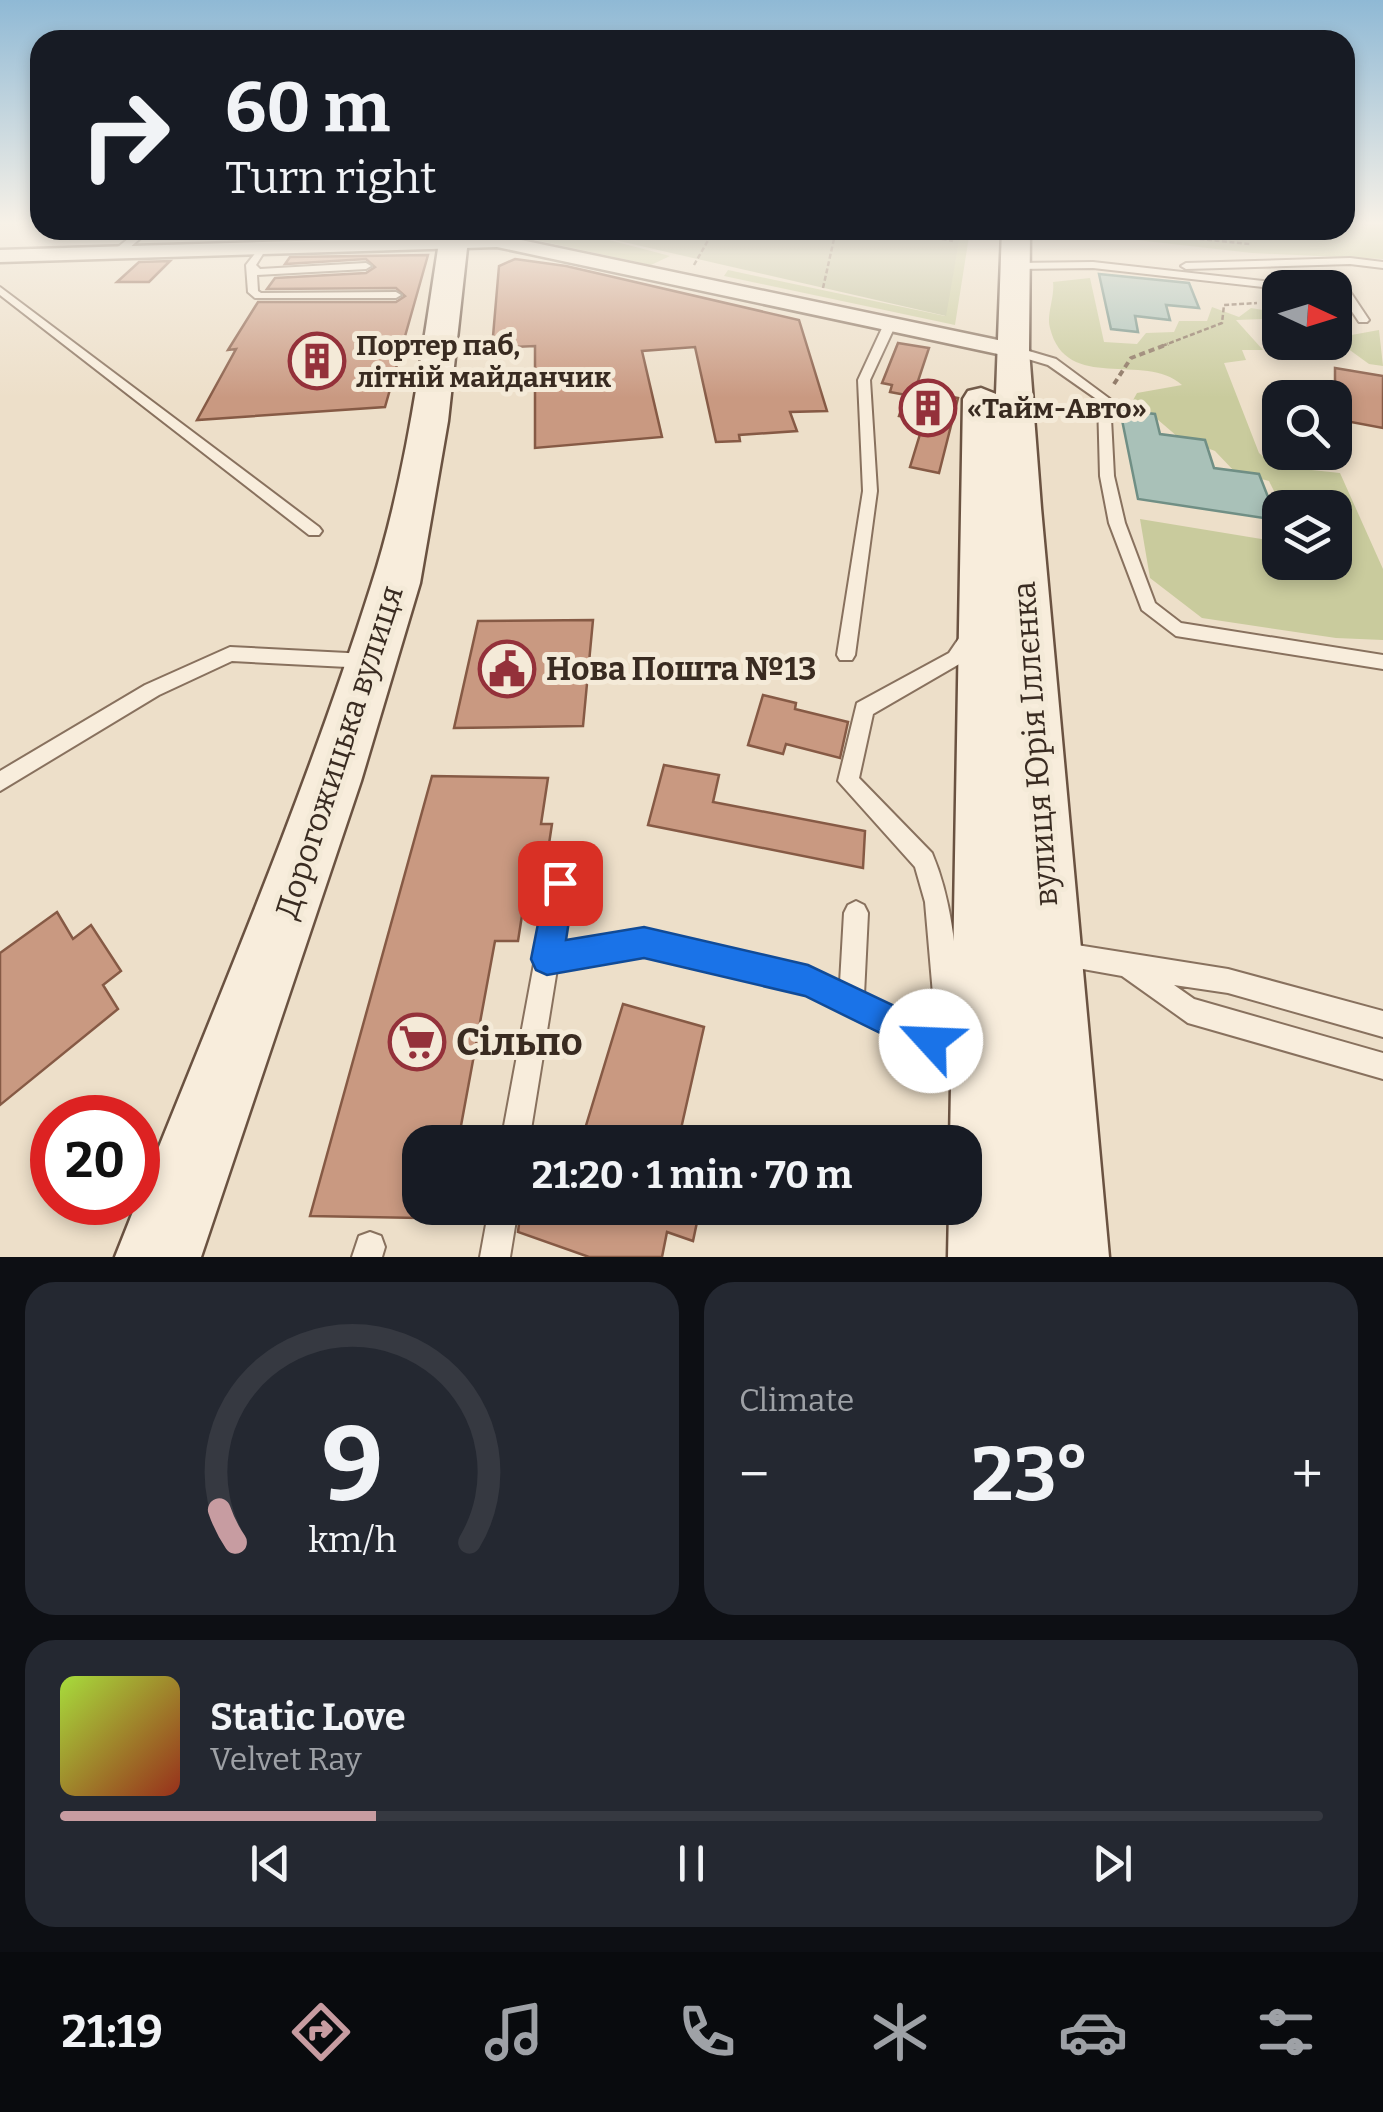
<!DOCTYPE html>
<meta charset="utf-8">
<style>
:root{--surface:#171b24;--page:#242831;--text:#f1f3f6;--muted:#9ea1a6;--line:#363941;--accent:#c79ca1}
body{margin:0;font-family:Bitter,serif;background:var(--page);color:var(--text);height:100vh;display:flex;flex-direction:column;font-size:38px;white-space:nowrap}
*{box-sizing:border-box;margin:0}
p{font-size:32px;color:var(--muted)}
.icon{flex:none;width:55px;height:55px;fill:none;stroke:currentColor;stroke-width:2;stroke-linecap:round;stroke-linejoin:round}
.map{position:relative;height:1257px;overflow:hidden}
.panel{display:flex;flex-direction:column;gap:25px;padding:25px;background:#0d0f14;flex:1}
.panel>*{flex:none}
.top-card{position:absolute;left:30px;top:30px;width:1325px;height:210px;border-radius:30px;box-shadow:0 5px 15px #0003;background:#171b24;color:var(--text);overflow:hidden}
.needle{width:65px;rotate:94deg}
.buttons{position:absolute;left:1262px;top:270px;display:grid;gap:20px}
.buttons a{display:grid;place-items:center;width:90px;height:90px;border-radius:20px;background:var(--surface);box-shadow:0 5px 15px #0003;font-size:50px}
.speed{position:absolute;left:30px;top:1095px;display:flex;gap:20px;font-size:50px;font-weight:700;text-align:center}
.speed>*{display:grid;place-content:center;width:130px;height:130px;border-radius:50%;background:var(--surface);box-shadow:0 5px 15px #0003;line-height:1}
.speed .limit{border:15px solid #d22;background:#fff;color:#111}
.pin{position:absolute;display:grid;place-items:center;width:85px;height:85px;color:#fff;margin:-42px;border-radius:20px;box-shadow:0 5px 15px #0006}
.me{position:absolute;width:110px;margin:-55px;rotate:295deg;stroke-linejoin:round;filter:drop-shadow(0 0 8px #0008)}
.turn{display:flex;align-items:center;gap:35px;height:210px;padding:0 30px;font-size:45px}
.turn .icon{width:130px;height:130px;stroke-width:2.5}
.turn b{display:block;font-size:70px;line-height:85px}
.big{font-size:75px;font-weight:700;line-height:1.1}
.panel .tile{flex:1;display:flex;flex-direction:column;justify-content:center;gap:15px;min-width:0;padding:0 35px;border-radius:30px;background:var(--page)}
.panel .dial{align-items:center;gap:0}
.dial svg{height:260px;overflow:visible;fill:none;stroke:var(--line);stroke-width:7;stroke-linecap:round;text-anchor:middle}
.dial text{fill:var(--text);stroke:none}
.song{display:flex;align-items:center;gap:30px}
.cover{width:120px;height:120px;border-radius:15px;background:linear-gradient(135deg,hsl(80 70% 55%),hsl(10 70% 35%))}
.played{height:10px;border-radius:5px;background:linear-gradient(90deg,var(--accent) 25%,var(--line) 25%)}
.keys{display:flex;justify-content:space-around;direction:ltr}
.heat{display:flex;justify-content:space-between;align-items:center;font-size:55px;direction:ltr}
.panel .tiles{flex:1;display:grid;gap:25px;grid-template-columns:1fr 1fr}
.tile:last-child{grid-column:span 2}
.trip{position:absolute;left:402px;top:1125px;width:580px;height:100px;border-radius:30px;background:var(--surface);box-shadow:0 5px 15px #0003;font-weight:700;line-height:100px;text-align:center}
.tabs{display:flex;height:160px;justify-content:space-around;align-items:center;background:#090b0e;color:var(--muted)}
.tabs .icon{width:70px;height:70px}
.tabs .on{color:var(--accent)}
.tabs b{font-size:45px;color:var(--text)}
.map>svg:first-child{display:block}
</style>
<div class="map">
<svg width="1383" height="1257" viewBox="0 0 1383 1257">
<rect width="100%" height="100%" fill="#eddfc9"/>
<path fill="#c9cb9d" d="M1345,222H1383V259L1252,253L1083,234V230H1345Z
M489,230H571L670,256L651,265Z
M961,230H970L955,325L724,276L728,270L945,316Z
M1090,278L1104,342L1137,344L1146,333L1174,332L1179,321H1207L1212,307L1239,317L1251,308L1280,313V328L1264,319L1236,320L1263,350H1242L1246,360L1224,363L1259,453L1274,466L1340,473L1383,569V640L1336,638L1202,618L1150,578L1140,519L1280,542V562H1335V508L1282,507L1269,481L1235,472L1215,451L1178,437L1157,419L1127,411L1137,393L1182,385C1145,351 1066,394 1050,328C1046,315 1055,297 1053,282Z
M1379,330L1383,366L1369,364L1347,348L1307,343L1335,342V338Z"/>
<path fill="#bfc09b" d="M571,230H961L946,316Z"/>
<path fill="#a9c1b8" stroke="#708f85" stroke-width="2.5" d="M1099,274L1189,283L1199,308L1166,305L1170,320L1135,316L1138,332L1111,329Z
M1120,410L1155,414L1160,434L1205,440L1214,468L1259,474L1277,520L1138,499Z"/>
<path fill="#c99981" stroke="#865a45" stroke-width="2.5" d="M428,255L385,407L197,420L236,349L228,350L258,302H396L405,296L396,288L267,289L275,278L366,273L375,267L366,259L285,264L290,257Z
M515,259L566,266L799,320L827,411L790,412L797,431L739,435L740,441L716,442L695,347L642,351L662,437L535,448V346L492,348L499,266Z
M170,261L149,282H117L139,262Z
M898,343L929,348L915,390L958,398L939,473L910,467L924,421L899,416L906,395L890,392L892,385L882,383Z
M1335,368L1383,376V428L1335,419Z
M593,620L583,726L454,728L478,621Z
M763,695L796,703L795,709L848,722L840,758L786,744L783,754L748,745Z
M664,765L719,775L713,802L865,831L863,868L648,825Z
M432,776L548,778L541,824H552L544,877H528L518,941H495L458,1142H420V1218L310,1216Z
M57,912L73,939L91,925L121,971L103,985L118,1009L0,1105V953Z
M623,1004L704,1027L678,1142H581Z
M521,1208H700L693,1241L667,1232L662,1257H589L518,1232Z"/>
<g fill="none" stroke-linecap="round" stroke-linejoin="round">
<g stroke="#88715e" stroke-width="4">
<path id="lane" d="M139,230H150L121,255H113V251Z
M261,246L266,249L256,265L260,269L366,263L371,266L366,269L257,275L258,291L261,293L396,292L401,295L396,298H255L248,292L246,265Z
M1350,258L1383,262V268L1350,264L1186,269L1181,266L1186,263Z
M1093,262L1300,285L1305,288L1280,289L1093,268L1015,269L1010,266L1015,263Z
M0,287L319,527L322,531L319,535H309L0,295Z
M1335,288L1349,290L1369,320L1367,322H1359L1341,295L1335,294Z
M889,323L895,326L870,380L877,491L855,655L852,660H840L837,655L863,491L858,380L883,326Z
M1012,346L1056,359L1110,399L1114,476L1125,523L1155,603L1181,623L1383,655V669L1176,636L1142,610L1109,523L1100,476L1098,400L1048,365L1008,353V347Z
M970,629L976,631L979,636L961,663L873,714L859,778L932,853C958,914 957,985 964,1050L971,1071L967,1080L958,1084L949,1080L941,1059L805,993L644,955L557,969L529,1142H501L549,883L552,875L560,872L568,875L571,883L561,945L644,931L808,969L840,983L844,913L848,905L856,901L864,905L868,913L864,995L936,1029L925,902L915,867L838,781L857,703L949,653L964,631Z
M230,647L367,654L373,656L376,661L373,666L367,668L232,661L159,695L0,791V771L145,685Z
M1058,942L1228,969L1383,1011V1037L1228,993L1174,985L1194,999L1383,1053V1079L1188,1023L1122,976L1049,963L1046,954L1049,945Z
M489,1208H518L510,1257H480Z
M370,1232L381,1236L385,1247L382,1257H352L359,1236Z"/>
</g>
<g stroke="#88715e" stroke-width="5">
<path id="street" d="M497,235L1012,343L1024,350L1012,357L497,247L0,262V250Z"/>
</g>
<g stroke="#6a5241" stroke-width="5">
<path id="secondary" d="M441,230H469L448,421L420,583L361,781L201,1257H115C202,1036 299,814 371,586C408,472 422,348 441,230Z
M1002,230H1030L1029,350L1041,508L1109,1257H948L949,1208H965V1142H950L963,399L968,391L981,388L996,394Z"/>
</g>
<path stroke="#88715e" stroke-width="2.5" stroke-dasharray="5 2.5" stroke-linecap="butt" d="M890,230L953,241
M1110,230L1250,244
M694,265L714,230
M823,288L836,230
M1162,346L1222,323L1224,305L1257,303"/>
<path stroke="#88715e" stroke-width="4" stroke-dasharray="6 4" stroke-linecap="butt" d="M1114,384L1131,358L1168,344"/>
<use href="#lane" fill="#f8eddc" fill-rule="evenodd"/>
<use href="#street" fill="#f8eddc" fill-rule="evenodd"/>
<use href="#secondary" fill="#f8eddc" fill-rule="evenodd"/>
</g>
<linearGradient id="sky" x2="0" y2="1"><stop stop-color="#8fb9d5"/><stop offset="0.56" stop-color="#f7f1e7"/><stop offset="1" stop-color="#f7f1e7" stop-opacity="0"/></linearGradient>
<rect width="1383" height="398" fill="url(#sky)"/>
<path fill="#1a73e8" stroke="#114b97" stroke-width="2.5" d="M560,869L571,873L575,883L566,940L644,927L808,965L943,1029L948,1041L943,1053L931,1058L805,996L644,958L547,975L536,970L531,959L546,883L550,873Z"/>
<defs>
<g id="building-ring" transform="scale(2.875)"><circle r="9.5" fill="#f4ead8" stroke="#94313a" stroke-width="1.5"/><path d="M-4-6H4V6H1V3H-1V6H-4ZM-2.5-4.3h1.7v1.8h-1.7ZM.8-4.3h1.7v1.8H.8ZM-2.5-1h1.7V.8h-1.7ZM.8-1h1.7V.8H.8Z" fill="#94313a"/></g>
<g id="civic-ring" transform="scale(2.875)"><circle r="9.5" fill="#f4ead8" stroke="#94313a" stroke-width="1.5"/><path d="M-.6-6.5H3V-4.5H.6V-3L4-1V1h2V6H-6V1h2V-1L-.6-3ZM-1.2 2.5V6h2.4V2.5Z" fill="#94313a"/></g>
<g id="supermarket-ring" transform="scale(2.875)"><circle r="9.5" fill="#f4ead8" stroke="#94313a" stroke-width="1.5"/><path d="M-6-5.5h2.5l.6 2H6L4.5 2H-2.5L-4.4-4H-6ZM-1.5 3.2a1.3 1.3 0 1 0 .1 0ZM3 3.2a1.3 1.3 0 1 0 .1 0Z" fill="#94313a"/></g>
</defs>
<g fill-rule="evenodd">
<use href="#building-ring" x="317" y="361"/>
<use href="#building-ring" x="928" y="408"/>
<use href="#civic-ring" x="507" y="669"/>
<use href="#supermarket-ring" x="417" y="1042"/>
</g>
<g text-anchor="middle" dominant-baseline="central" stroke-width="10" stroke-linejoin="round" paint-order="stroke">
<g font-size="28" font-weight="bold" fill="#392b21" stroke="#f4ead8" text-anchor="start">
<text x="356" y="345">Портер паб,<tspan x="356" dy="32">літній майданчик</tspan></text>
<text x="967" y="408">«Тайм-Авто»</text>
</g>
<g font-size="32" font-weight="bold" fill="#392b21" stroke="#f4ead8" text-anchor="start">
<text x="546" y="669">Нова Пошта №13</text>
</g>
<g font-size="32" fill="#392b21" stroke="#f4ead8">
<text transform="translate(1035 744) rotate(-94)">вулиця Юрія Іллєнка</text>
<text transform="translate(339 752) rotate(-72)">Дорогожицька вулиця</text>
</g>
<g font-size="38" font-weight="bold" fill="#392b21" stroke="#f4ead8" text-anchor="start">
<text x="456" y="1042">Сільпо</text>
</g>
</g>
</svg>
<div class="buttons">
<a><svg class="needle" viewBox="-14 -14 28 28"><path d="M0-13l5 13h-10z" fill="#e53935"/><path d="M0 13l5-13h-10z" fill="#9ea1a6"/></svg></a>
<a><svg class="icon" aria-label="search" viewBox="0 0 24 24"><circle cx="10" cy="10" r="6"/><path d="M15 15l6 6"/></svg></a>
<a><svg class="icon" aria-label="layers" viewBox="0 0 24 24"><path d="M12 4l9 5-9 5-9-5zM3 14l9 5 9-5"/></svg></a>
</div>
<div class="speed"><div class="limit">20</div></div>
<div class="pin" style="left:560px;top:883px;background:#d93025"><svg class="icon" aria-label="arrive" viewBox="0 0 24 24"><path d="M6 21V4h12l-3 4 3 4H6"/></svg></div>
<svg class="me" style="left:931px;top:1041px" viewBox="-20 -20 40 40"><circle r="19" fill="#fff"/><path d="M0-13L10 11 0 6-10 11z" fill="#1a73e8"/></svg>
<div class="trip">21:20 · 1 min · 70 m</div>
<div class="top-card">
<div class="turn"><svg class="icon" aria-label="right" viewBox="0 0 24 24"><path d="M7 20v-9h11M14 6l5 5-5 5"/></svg><div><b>60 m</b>Turn right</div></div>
</div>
</div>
<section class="panel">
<div class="tiles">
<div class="tile dial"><svg viewBox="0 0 100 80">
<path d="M14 69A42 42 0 1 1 86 69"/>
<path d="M14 69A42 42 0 0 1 9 59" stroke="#c79ca1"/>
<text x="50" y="56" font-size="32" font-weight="700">9</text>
<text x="50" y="72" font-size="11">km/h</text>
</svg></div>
<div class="tile"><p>Climate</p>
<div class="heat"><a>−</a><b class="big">23°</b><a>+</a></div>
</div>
<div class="tile">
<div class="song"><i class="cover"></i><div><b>Static Love</b><p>Velvet Ray</p></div></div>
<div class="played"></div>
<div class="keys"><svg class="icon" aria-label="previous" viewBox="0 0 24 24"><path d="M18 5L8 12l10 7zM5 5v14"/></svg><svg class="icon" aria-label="pause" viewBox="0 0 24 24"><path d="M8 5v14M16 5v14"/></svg><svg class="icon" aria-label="next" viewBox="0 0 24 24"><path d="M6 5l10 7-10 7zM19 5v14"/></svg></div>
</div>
</div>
</section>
<nav class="tabs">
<b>21:19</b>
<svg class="icon on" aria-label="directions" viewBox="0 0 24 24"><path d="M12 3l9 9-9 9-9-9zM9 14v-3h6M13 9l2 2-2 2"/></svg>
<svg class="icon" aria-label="music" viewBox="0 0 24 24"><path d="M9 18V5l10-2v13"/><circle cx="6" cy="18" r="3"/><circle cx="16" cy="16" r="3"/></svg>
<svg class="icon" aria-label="phone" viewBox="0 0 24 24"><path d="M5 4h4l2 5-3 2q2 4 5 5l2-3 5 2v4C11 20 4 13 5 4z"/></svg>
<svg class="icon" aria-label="climate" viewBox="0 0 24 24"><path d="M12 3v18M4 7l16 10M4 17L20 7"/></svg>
<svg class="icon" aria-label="car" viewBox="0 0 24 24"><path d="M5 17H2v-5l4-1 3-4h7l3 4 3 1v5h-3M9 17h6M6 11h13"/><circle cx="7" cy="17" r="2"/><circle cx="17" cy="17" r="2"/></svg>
<svg class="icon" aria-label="filters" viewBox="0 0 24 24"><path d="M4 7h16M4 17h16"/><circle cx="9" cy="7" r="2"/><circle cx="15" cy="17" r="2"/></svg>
</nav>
